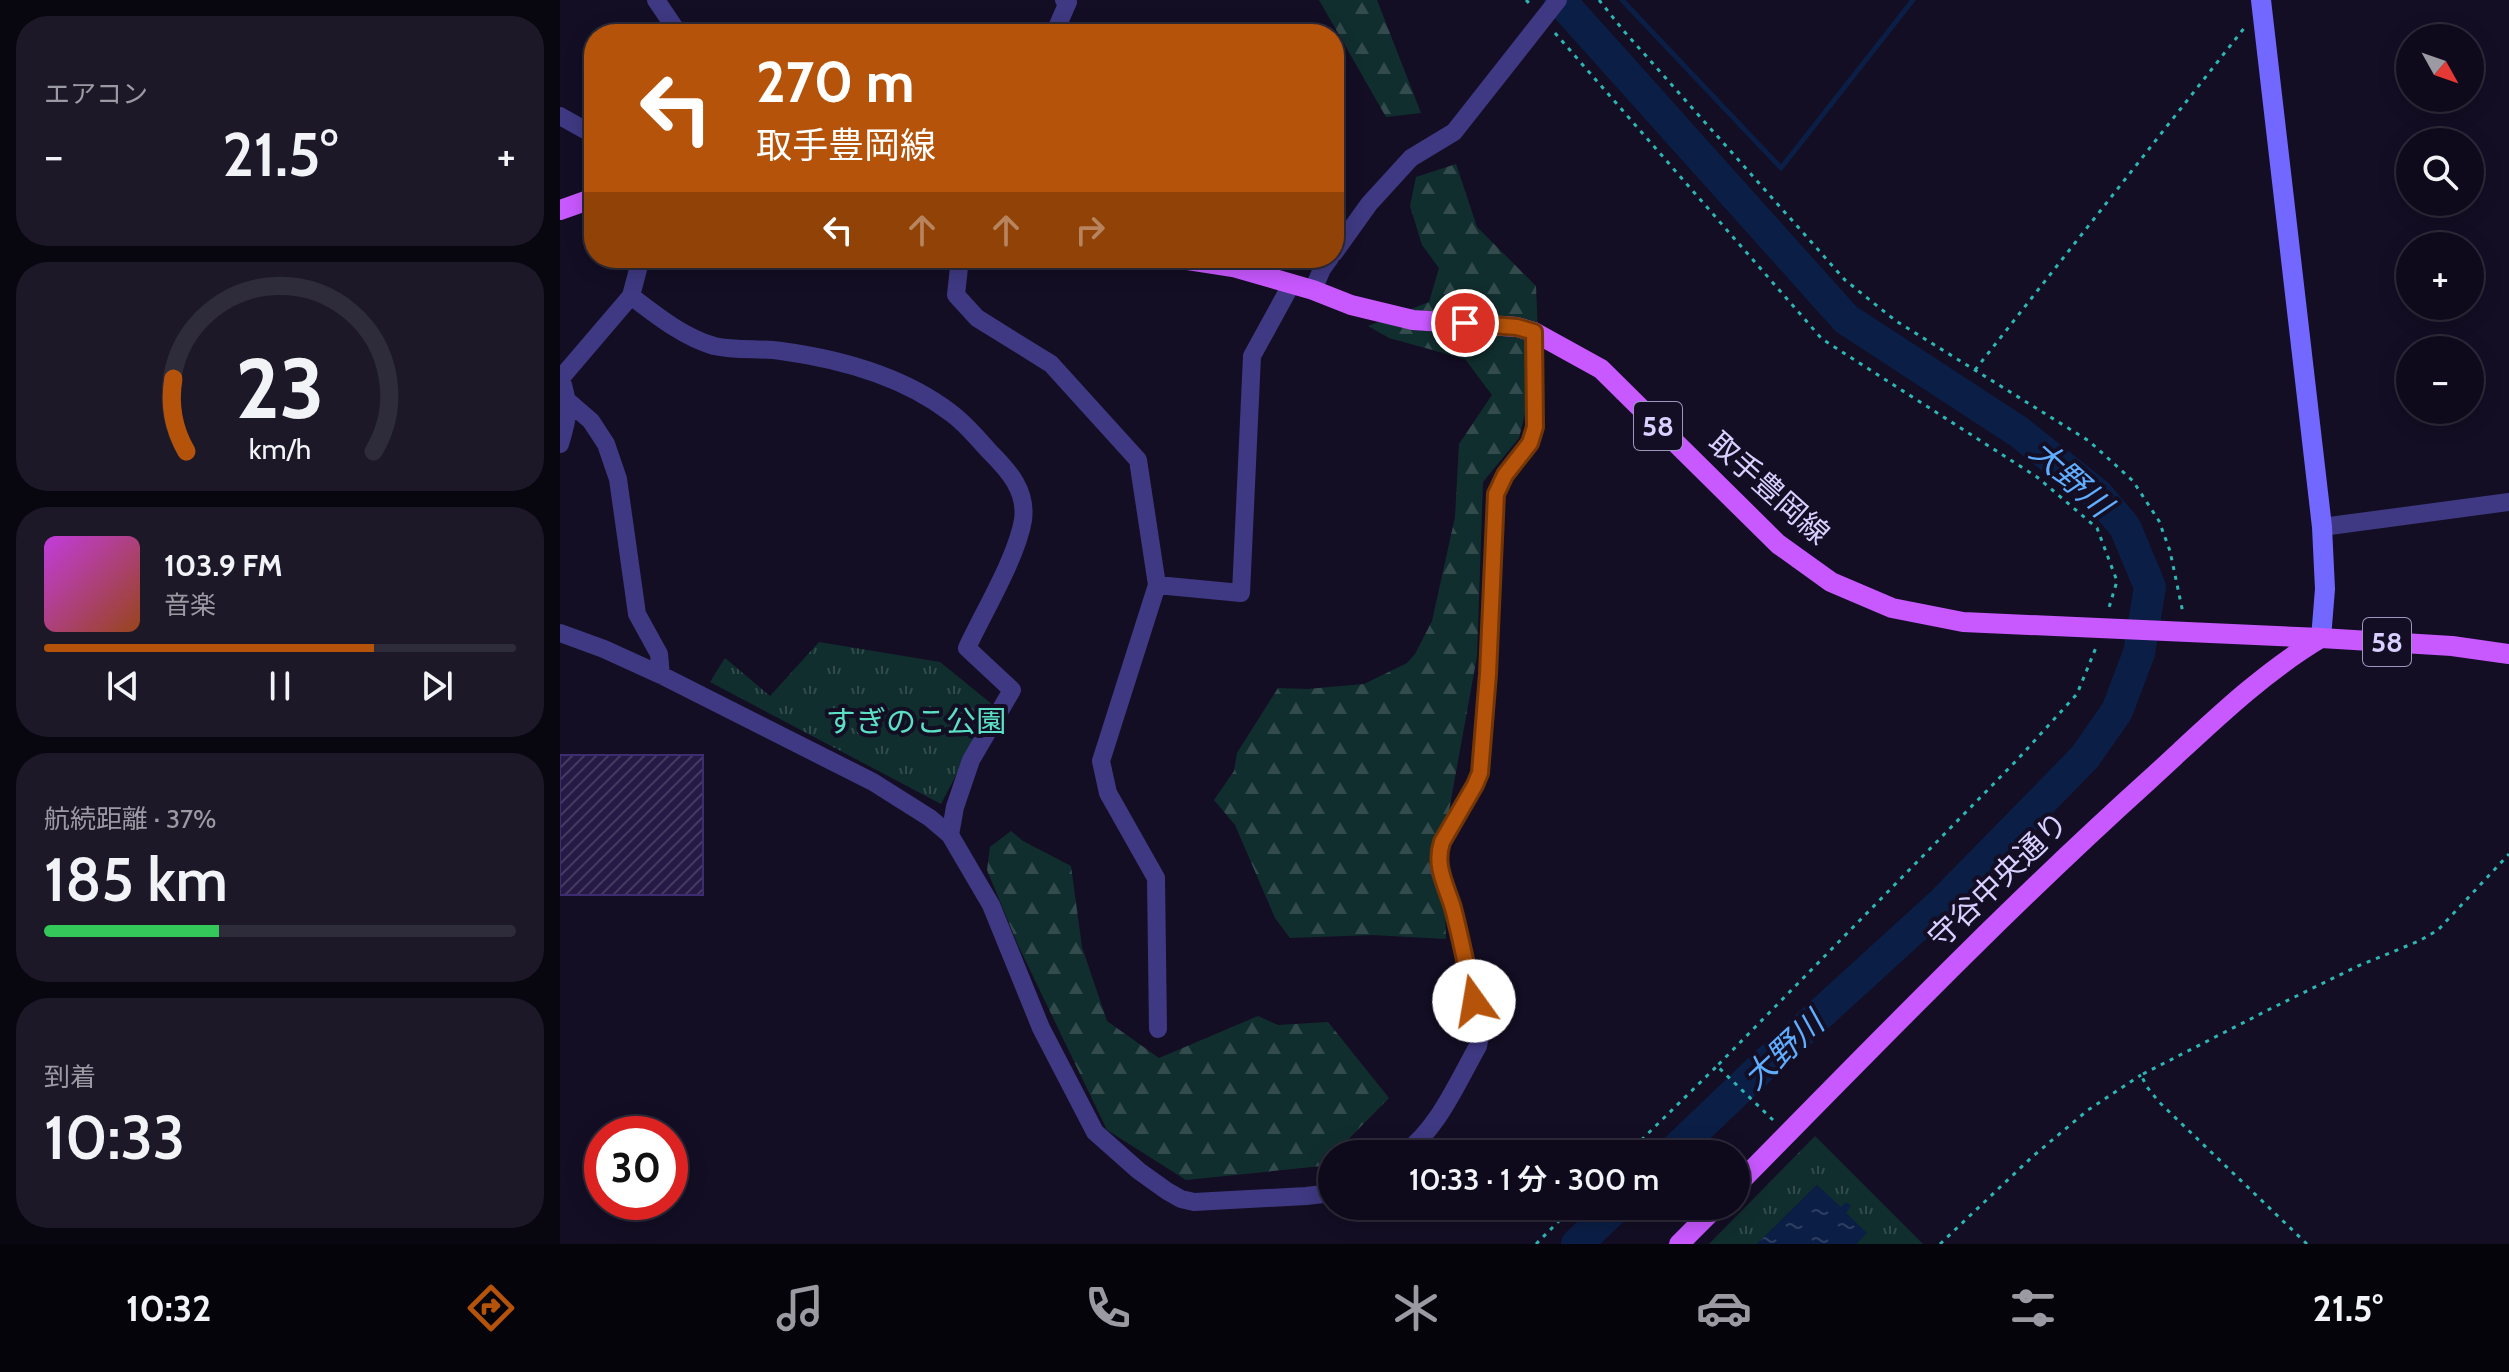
<!DOCTYPE html>
<html lang="ja">
<meta charset="utf-8">
<style>
:root{--surface:#0e0a1b;--page:#1c1828;--text:#f1f3f6;--muted:#9b9aa3;--line:#2e2b3a;--accent:#b45309}
body{margin:0;font-family:Cabin,"Noto Sans JP",sans-serif;background:var(--page);color:var(--text);height:100vh;display:flex;flex-direction:column;font-size:30px;white-space:nowrap}
*{box-sizing:border-box;margin:0}
p{font-size:26px;color:var(--muted)}
.icon{flex:none;width:44px;height:44px;fill:none;stroke:currentColor;stroke-width:2;stroke-linecap:round;stroke-linejoin:round}
.map{position:relative;flex:1;overflow:hidden}
.panel{display:flex;flex-direction:column;gap:16px;padding:16px;background:#08060f;width:560px}
.panel>*{flex:none}
.hud{position:absolute;left:24px;top:24px;width:760px;height:244px;border-radius:32px;box-shadow:0 4px 20px #0003,0 0 0 2px var(--line);background:#b45309;color:#fff;overflow:hidden}
.needle{width:52px;rotate:130deg}
.buttons{position:absolute;left:1836px;top:24px;display:grid;gap:16px}
.buttons a{display:grid;place-items:center;width:88px;height:88px;border-radius:50%;background:var(--surface);box-shadow:0 4px 20px #0003,0 0 0 2px var(--line);font-size:40px}
.speed{position:absolute;left:24px;top:1116px;display:flex;gap:16px;font-size:40px;font-weight:700;text-align:center}
.speed>*{display:grid;place-content:center;width:104px;height:104px;border-radius:50%;background:var(--surface);box-shadow:0 4px 20px #0003,0 0 0 2px var(--line);line-height:1}
.speed .limit{border:12px solid #d22;background:#fff;color:#111}
.pin{position:absolute;display:grid;place-items:center;width:68px;height:68px;color:#fff;margin:-34px;border:4px solid #fff;border-radius:50%;box-shadow:0 2px 8px #0007}
.me{position:absolute;width:88px;margin:-44px;rotate:347deg;stroke-linejoin:round;filter:drop-shadow(0 0 6px #0008)}
.turn{display:flex;align-items:center;gap:28px;height:168px;padding:0 40px;font-size:36px}
.turn .icon{width:104px;height:104px;stroke-width:2.5}
.turn b{display:block;font-size:56px;line-height:68px}
.lanes{display:flex;align-items:center;height:76px;padding:0 40px;background:#0003;justify-content:center;gap:40px;direction:ltr}
.lanes .off{opacity:.35}
.big{font-size:60px;font-weight:600;line-height:1.1}
.panel .tile{flex:1;display:flex;flex-direction:column;justify-content:center;gap:12px;min-width:0;padding:0 28px;border-radius:32px;background:var(--page)}
.panel .dial{align-items:center;gap:0}
.dial svg{height:208px;overflow:visible;fill:none;stroke:var(--line);stroke-width:7;stroke-linecap:round;text-anchor:middle}
.dial text{fill:var(--text);stroke:none}
.song{display:flex;align-items:center;gap:24px}
.cover{width:96px;height:96px;border-radius:12px;background:linear-gradient(135deg,hsl(290 70% 55%),hsl(20 70% 35%))}
.played{height:8px;border-radius:4px;background:linear-gradient(90deg,var(--accent) 70%,var(--line) 70%)}
.keys{display:flex;justify-content:space-around;direction:ltr}
.heat{display:flex;justify-content:space-between;align-items:center;font-size:44px;direction:ltr}
.charge{height:12px;border-radius:6px;background:linear-gradient(90deg,#34c759 37%,var(--line) 0)}
.trip{position:absolute;left:758px;top:1140px;width:432px;height:80px;border-radius:40px;background:var(--surface);box-shadow:0 4px 20px #0003,0 0 0 2px var(--line);font-weight:600;line-height:80px;text-align:center}
.dock{display:flex;height:128px;justify-content:space-around;align-items:center;background:#06040b;color:var(--muted)}
.dock .icon{width:56px;height:56px}
.dock .active{color:var(--accent)}
.dock b{font-size:36px;color:var(--text)}
main{display:flex;flex:1;min-height:0}
.map>svg:first-child{display:block}
</style>
<main>
<section class="panel">
<div class="tile"><p>エアコン</p>
<div class="heat"><a>−</a><b class="big">21.5°</b><a>+</a></div>
</div>
<div class="tile dial"><svg viewBox="0 0 100 80">
<path d="M14 69A42 42 0 1 1 86 69"/>
<path d="M14 69A42 42 0 0 1 9 41" stroke="#b45309"/>
<text x="50" y="56" font-size="32" font-weight="700">23</text>
<text x="50" y="72" font-size="11">km/h</text>
</svg></div>
<div class="tile">
<div class="song"><i class="cover"></i><div><b>103.9 FM</b><p>音楽</p></div></div>
<div class="played"></div>
<div class="keys"><svg class="icon" aria-label="previous" viewBox="0 0 24 24"><path d="M18 5L8 12l10 7zM5 5v14"/></svg><svg class="icon" aria-label="pause" viewBox="0 0 24 24"><path d="M8 5v14M16 5v14"/></svg><svg class="icon" aria-label="next" viewBox="0 0 24 24"><path d="M6 5l10 7-10 7zM19 5v14"/></svg></div>
</div>
<div class="tile"><p>航続距離 · 37%</p><b class="big">185 km</b><div class="charge"></div></div>
<div class="tile"><p>到着</p><b class="big">10:33</b></div>
</section>
<div class="map">
<svg width="1949" height="1244" viewBox="0 0 1949 1244">
<defs>
<pattern id="grass-tufts" width="24" height="20" patternUnits="userSpaceOnUse" patternTransform="scale(2)"><rect width="24" height="20" fill="#112e2e"/><path d="M3 7l-1-3M5 7V3M7 7l1-3M15 17l-1-3M17 17v-4M19 17l1-3" fill="none" stroke="#334b4d"/></pattern>
<pattern id="forest-firs" width="22" height="20" patternUnits="userSpaceOnUse" patternTransform="scale(2)"><rect width="22" height="20" fill="#112e2e"/><path d="M5 1l3.5 6h-7zM16 11l3.5 6h-7z" fill="#334b4d"/></pattern>
<pattern id="water-ripples" width="26" height="14" patternUnits="userSpaceOnUse" patternTransform="scale(2)"><rect width="26" height="14" fill="#0b1e45"/><path d="M2 4q2-2 4 0t4 0M15 11q2-2 4 0t4 0" fill="none" stroke="#2e3e61"/></pattern>
<pattern id="building-hatch" width="6" height="6" patternUnits="userSpaceOnUse" patternTransform="scale(2)"><rect width="6" height="6" fill="#251a45"/><path d="M-1 1l2-2M0 6l6-6M5 7l2-2" fill="none" stroke="#443a61"/></pattern>
</defs>
<rect width="100%" height="100%" fill="#130e24"/>
<path fill="url(#grass-tufts)" d="M259,642L380,662L433,705L381,804L150,682L165,658L210,696Z
M1255,1136L1363,1244H1296L1306,1233L1257,1185L1197,1244H1149Z"/>
<path fill="url(#forest-firs)" d="M759,0H817L861,113L826,117Z
M896,164L917,227L976,286L979,358L959,438L923,482L917,656L883,844L886,939L812,935L730,938L715,918L675,825L654,800L674,771L677,753L718,688L747,689L804,684L847,663L855,654L872,621L895,517L899,444L932,395L905,359L829,338L808,326L869,302L879,268L862,245L850,206L856,177Z
M451,831L463,841L511,866L522,947L547,1021L599,1058L698,1016L718,1025L768,1022L829,1098L762,1166L626,1180L547,1130L458,945L427,870L430,847Z"/>
<path fill="url(#water-ripples)" d="M1257,1185L1281,1207L1286,1202L1291,1206L1286,1213L1307,1233L1296,1244H1197Z"/>
<g fill="none" stroke-linecap="round" stroke-linejoin="round">
<path stroke="#0b1e45" stroke-width="5" d="M1062,0L1221,168L1353,0"/>
<path stroke="#0b1e45" stroke-width="32" d="M1000,0L1286,319L1459,432L1538,495L1565,527L1590,587L1579,653L1557,711L1525,757L1383,902L1202,1067L1111,1154
M1017,1244L1057,1206"/>
</g>
<path fill="url(#building-hatch)" stroke="#3d2c71" stroke-width="2" d="M0,755H143V895H0Z"/>
<g fill="none" stroke-linecap="round" stroke-linejoin="round">
<path stroke="#2eb6b3" stroke-width="3" stroke-dasharray="4 6" stroke-linecap="butt" d="M966,0L972,6
M1039,0L1063,30L1285,280L1336,321L1529,441L1573,481L1599,521L1610,551L1623,613
M995,33L1262,339L1477,477L1537,528L1557,581L1548,611
M1415,370L1685,27
M1213,1120L1157,1066L1457,760L1517,694L1537,645
M1067,1154L1157,1066
M976,1244L1014,1206
M1380,1244L1472,1157L1528,1110L1581,1075
M1747,1244L1599,1102L1587,1087L1581,1075L1710,1009L1798,966L1859,941L1878,930L1949,854"/>
<path stroke="#3f3983" stroke-width="18" d="M96,0L119,34
M494,34L508,2L504,0
M0,116L34,135
M774,253L809,204L851,158L894,132L998,0
M400,258L396,295L417,318L491,364L578,460L597,585L541,761L548,793L596,878L598,1029
M753,290L762,269L770,258
M71,296C96,315 123,337 154,346C176,351 199,348 221,351C280,359 343,376 391,413C406,424 418,439 430,452C449,471 467,491 463,520C457,557 423,613 407,648L452,690L411,760L395,807L390,835
M9,402L31,421L46,444L58,479L77,614L99,654L101,675
M0,444C9,415 10,407 1,378L71,296L81,258
M1762,527L1949,502
M597,585L681,593L692,356L731,285
M0,633L44,649L101,675L313,782L370,818L390,835L431,905L481,1028L535,1132L579,1171L607,1191L621,1199L634,1202L746,1196L772,1193
M843,1154C878,1129 897,1083 918,1046L921,1031L893,908L879,870V852L882,842L915,785L920,773L928,674L936,494L945,475L970,443L975,427L974,332"/>
<path stroke="#7268ff" stroke-width="20" d="M1701,0L1762,527L1765,589L1761,638"/>
<path stroke="#c858ff" stroke-width="20" d="M0,210L34,198
M615,258L673,267L753,290L791,305L853,320L957,327L974,332L1041,369L1218,544L1271,582L1332,608L1403,622L1761,638L1892,646L1949,654
M1176,1186C1311,1049 1445,910 1588,781C1643,731 1697,676 1761,638
M1119,1244L1157,1206"/>
</g>
<g fill="none" stroke-linecap="round" stroke-linejoin="round">
<g stroke="#753606" stroke-width="20">
<path id="route" d="M905,323L957,327L974,332L975,427L970,443L945,475L936,494L928,674L920,773L915,785L882,842C874,866 886,885 893,908C901,939 907,970 914,1001"/>
</g>
<use href="#route" stroke="#b45309" stroke-width="14"/>
</g>
<g text-anchor="middle" dominant-baseline="central" stroke-width="8" stroke-linejoin="round" paint-order="stroke">
<g fill="#130e24" stroke="#9d96bd" stroke-width="2">
<rect x="1074" y="402" width="48" height="48" rx="6"/>
<rect x="1803" y="618" width="48" height="48" rx="6"/>
</g>
<g font-size="28" font-weight="bold" fill="#d8d1ff">
<text x="1098" y="426">58</text>
<text x="1827" y="642">58</text>
</g>
<g font-size="30" fill="#d8d1ff" stroke="#130e24">
<text transform="translate(1209 488) rotate(42)">取手豊岡線</text>
<text transform="translate(1438 880) rotate(-44)">守谷中央通り</text>
</g>
<g font-size="30" fill="#5ce0c5" stroke="#130e24">
<text x="356" y="721">すぎのこ公園</text>
</g>
<g font-size="32" font-style="italic" fill="#5faeff" stroke="#130e24">
<text transform="translate(1511 478) rotate(42)">大野川</text>
<text transform="translate(1223 1050) rotate(-43)">大野川</text>
</g>
</g>
</svg>
<div class="buttons">
<a><svg class="needle" viewBox="-14 -14 28 28"><path d="M0-13l5 13h-10z" fill="#e53935"/><path d="M0 13l5-13h-10z" fill="#9b9aa3"/></svg></a>
<a><svg class="icon" aria-label="search" viewBox="0 0 24 24"><circle cx="10" cy="10" r="6"/><path d="M15 15l6 6"/></svg></a>
<a>+</a>
<a>−</a>
</div>
<div class="speed"><div class="limit">30</div></div>
<div class="pin" style="left:905px;top:323px;background:#d93025"><svg class="icon" aria-label="arrive" viewBox="0 0 24 24"><path d="M6 21V4h12l-3 4 3 4H6"/></svg></div>
<svg class="me" style="left:914px;top:1001px" viewBox="-20 -20 40 40"><circle r="19" fill="#fff"/><path d="M0-13L10 11 0 6-10 11z" fill="#b45309"/></svg>
<div class="trip">10:33 · 1 分 · 300 m</div>
<div class="hud">
<div class="turn"><svg class="icon" aria-label="left" viewBox="0 0 24 24"><path d="M17 20v-9H6M10 6l-5 5 5 5"/></svg><div><b>270 m</b>取手豊岡線</div></div>
<div class="lanes"><svg class="icon" aria-label="left" viewBox="0 0 24 24"><path d="M17 20v-9H6M10 6l-5 5 5 5"/></svg><svg class="icon off" aria-label="ahead" viewBox="0 0 24 24"><path d="M12 20V5M6 11l6-6 6 6"/></svg><svg class="icon off" aria-label="ahead" viewBox="0 0 24 24"><path d="M12 20V5M6 11l6-6 6 6"/></svg><svg class="icon off" aria-label="right" viewBox="0 0 24 24"><path d="M7 20v-9h11M14 6l5 5-5 5"/></svg></div>
</div>
</div>
</main>
<nav class="dock">
<b>10:32</b>
<svg class="icon active" aria-label="directions" viewBox="0 0 24 24"><path d="M12 3l9 9-9 9-9-9zM9 14v-3h6M13 9l2 2-2 2"/></svg>
<svg class="icon" aria-label="music" viewBox="0 0 24 24"><path d="M9 18V5l10-2v13"/><circle cx="6" cy="18" r="3"/><circle cx="16" cy="16" r="3"/></svg>
<svg class="icon" aria-label="phone" viewBox="0 0 24 24"><path d="M5 4h4l2 5-3 2q2 4 5 5l2-3 5 2v4C11 20 4 13 5 4z"/></svg>
<svg class="icon" aria-label="climate" viewBox="0 0 24 24"><path d="M12 3v18M4 7l16 10M4 17L20 7"/></svg>
<svg class="icon" aria-label="car" viewBox="0 0 24 24"><path d="M5 17H2v-5l4-1 3-4h7l3 4 3 1v5h-3M9 17h6M6 11h13"/><circle cx="7" cy="17" r="2"/><circle cx="17" cy="17" r="2"/></svg>
<svg class="icon" aria-label="filters" viewBox="0 0 24 24"><path d="M4 7h16M4 17h16"/><circle cx="9" cy="7" r="2"/><circle cx="15" cy="17" r="2"/></svg>
<b>21.5°</b>
</nav>
